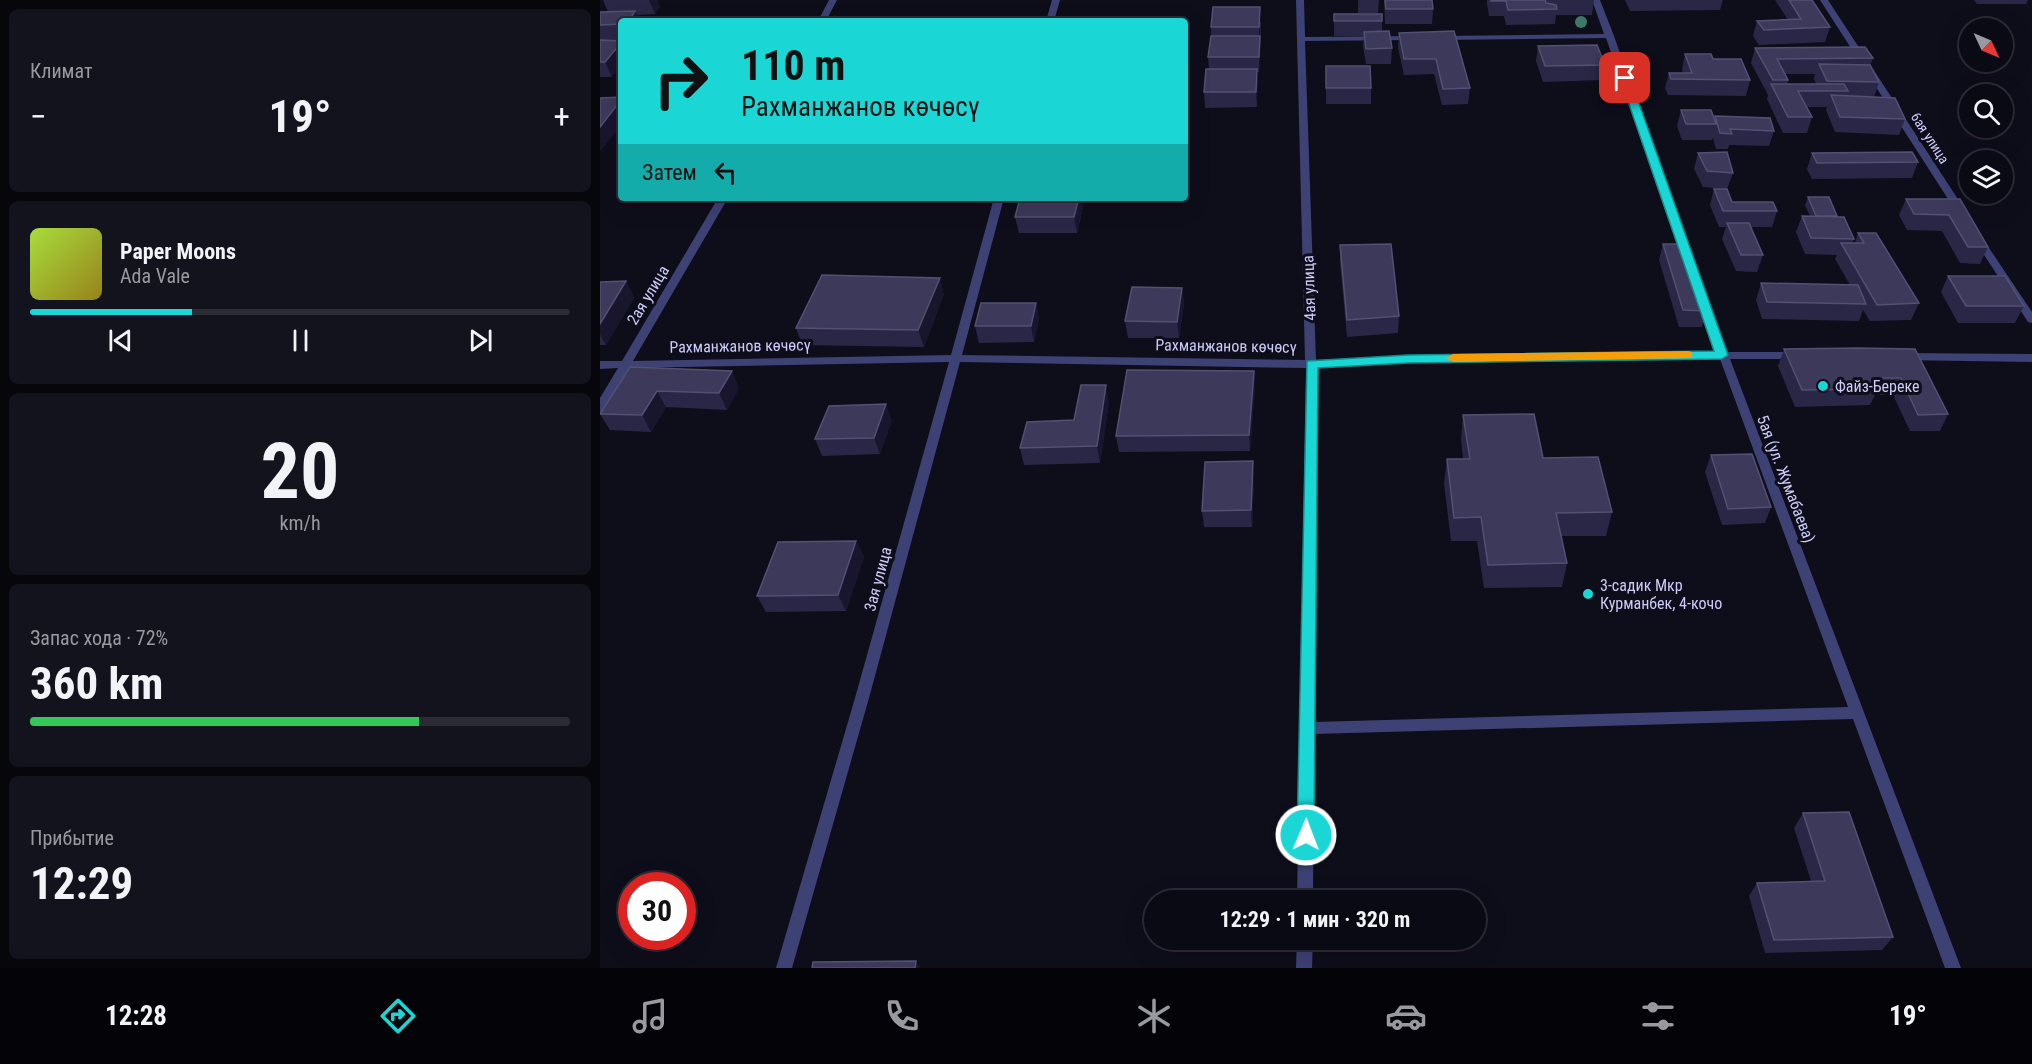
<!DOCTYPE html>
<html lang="ru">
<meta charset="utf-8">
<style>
:root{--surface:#0a0a14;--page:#13131d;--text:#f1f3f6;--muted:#999aa0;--line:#2a2b34;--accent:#1ad7d6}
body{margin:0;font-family:"Roboto Condensed",sans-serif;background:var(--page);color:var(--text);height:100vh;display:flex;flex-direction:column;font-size:22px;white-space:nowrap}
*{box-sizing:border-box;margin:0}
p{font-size:20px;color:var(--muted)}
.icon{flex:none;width:33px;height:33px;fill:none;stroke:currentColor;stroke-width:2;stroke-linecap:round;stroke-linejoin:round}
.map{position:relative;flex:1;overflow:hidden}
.drawer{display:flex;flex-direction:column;gap:9px;padding:9px;background:#06060b;width:600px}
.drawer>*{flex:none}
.top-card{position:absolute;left:18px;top:18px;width:570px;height:183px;border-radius:6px;box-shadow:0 6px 24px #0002,0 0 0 2px var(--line);background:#1ad7d6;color:#111;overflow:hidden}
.needle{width:39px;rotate:134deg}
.buttons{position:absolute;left:1359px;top:18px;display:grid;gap:12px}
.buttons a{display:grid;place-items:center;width:54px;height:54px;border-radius:50%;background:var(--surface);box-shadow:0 6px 24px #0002,0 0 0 2px var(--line);font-size:30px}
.speed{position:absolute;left:18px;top:872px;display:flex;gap:12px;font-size:30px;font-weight:700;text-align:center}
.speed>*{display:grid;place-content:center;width:78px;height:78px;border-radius:50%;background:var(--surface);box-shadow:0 6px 24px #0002,0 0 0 2px var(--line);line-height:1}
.speed .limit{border:9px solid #d22;background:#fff;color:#111}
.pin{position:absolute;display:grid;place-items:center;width:51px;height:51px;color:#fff;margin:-26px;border-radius:12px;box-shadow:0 3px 9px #0006}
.me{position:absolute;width:66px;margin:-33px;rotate:1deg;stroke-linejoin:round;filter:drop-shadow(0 0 4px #0008)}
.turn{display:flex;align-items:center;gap:21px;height:126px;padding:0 24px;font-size:27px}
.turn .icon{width:78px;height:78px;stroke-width:2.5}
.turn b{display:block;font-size:42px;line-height:51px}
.then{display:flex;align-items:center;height:57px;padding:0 24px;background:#0003;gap:12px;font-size:22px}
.big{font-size:45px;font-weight:700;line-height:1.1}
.drawer .card{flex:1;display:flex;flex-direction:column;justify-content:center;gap:9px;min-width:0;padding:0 21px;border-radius:9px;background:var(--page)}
.drawer .dial{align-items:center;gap:0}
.dial b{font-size:78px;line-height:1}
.song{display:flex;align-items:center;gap:18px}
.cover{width:72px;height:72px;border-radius:9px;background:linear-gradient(135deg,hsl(80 70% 55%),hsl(50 70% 35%))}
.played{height:6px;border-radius:3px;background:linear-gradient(90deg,var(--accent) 30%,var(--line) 30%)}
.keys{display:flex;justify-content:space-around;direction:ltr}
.heat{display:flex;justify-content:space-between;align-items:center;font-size:33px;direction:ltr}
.charge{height:9px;border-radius:4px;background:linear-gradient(90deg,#34c759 72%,var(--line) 0)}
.trip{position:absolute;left:544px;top:890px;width:342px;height:60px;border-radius:30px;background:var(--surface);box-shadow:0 6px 24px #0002,0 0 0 2px var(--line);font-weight:700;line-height:60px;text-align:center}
.tab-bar{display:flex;height:96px;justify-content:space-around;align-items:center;background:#040408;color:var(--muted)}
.tab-bar .icon{width:42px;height:42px}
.tab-bar .selected{color:var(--accent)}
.tab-bar b{font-size:27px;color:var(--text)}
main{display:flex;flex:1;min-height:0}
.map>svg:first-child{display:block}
</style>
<main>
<section class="drawer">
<div class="card"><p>Климат</p>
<div class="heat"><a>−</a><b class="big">19°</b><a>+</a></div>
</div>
<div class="card">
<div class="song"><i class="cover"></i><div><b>Paper Moons</b><p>Ada Vale</p></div></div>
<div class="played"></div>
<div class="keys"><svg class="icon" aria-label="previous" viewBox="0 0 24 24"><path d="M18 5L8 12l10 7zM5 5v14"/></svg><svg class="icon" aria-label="pause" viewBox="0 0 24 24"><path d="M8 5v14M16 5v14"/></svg><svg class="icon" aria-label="next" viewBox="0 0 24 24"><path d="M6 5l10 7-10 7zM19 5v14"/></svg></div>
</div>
<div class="card dial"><b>20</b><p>km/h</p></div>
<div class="card"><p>Запас хода · 72%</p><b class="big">360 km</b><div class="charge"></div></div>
<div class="card"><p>Прибытие</p><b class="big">12:29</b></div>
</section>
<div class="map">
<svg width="1432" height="968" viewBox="0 0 1432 968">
<rect width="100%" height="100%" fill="#0e0d1a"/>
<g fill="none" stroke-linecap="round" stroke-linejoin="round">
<path fill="#3d4174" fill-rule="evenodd" d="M229,0H237L226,21H218Z
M452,0H460L454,21H446Z
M696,0H704L705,37L814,36L818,38L814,40L705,41L716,360L808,355L1117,352L1097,298L1102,295L1107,298L1128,352H1201L1202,355L1201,358L1197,359H1130L1361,968H1345L1253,719L714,734L713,900H697L706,368L360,362L269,698L192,968H176L255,698L349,362L29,368L4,411L0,412V398L18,368L0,369V361H22L118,198H128L33,361L351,355L394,198H404L362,355L705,360ZM1120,359L1248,707L714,722L716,367L808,363Z
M992,0H1000L1014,36L1093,259L1092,261L1088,262L1083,259L1006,38L840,40L836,38L840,36L1004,34Z
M1220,0H1228L1367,213L1365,215L1362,216L1357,213Z
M1378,235L1381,236L1432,312V323L1428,322L1373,238Z
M1304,353L1432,354V362L1300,360L1299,357L1300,354Z
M697,939H713L712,968H696Z"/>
</g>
<circle fill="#3d7868" cx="981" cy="22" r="6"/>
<path fill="#2a2746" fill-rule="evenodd" d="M3,0H57L60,7L55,14L37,15L40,21H21V40H1L12,77H0V12H8Z
M758,0H779L778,13H758Z
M784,0H832L833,9L832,24H785Z
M887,0H994L992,15H956L955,24L906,25L904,16H889L887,4Z
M1025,0H1123L1120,10L1030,11Z
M1175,0H1212L1230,27L1225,42L1159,45L1153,36L1157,21L1188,20Z
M1374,0H1428L1426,4H1377Z
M734,14L782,21V31L792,48L791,64H766L763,47L764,36H734Z
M661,22L660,51L659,72H657V107L605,108L604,92L609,69L608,57L611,36V27Z
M854,31L870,88L868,104L842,105L834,74L804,75L798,48L799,33Z
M938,46L1005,65L1003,80L943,82L936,61Z
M1155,48L1273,58L1270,66L1279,82L1274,97L1305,119L1299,135L1235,132L1226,110L1227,107H1206L1212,117L1207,133H1183L1167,99L1168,95L1151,63ZM1185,74H1215L1214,79L1216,84H1187L1188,80Z
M1085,54L1113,59L1150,80L1146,96L1068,95L1065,88L1069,73H1083L1082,69Z
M726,66L771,88V104H726Z
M1081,110L1114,120L1115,116L1174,131L1169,146L1129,145L1128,149H1116L1113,138L1112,140H1082L1077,126Z
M1098,153L1133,173L1127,189L1132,202L1177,211L1172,227H1151L1163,255L1157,272L1136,271L1122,239L1126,227H1119L1110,205L1114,189H1125L1103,187L1094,169Z
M1212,153L1318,162L1312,178L1212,179L1207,169Z
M1208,197L1237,216L1254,239L1252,243H1255L1258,233L1319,303L1311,320L1270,321L1263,310L1259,321L1162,319L1156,300L1161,283L1250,285L1235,259L1237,255L1205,254L1196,232L1202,216H1210L1205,205Z
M1306,199H1360L1388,247L1380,264L1360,263L1342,231L1307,230L1299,215Z
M484,203L477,233H419L415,217Z
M1063,244L1107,311L1102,327H1079L1059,260Z
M740,245L799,316L798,333L747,337L740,262Z
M1348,276L1424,306L1415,323H1358L1341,292Z
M26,281L34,298L6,345H0V282Z
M582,288L584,304L579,338H528L525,321Z
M344,294L324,347L202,345L196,328Z
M436,303L439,319L434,342L379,343L375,326Z
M1184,349H1315L1348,414L1340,431H1310L1293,395H1275L1270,405L1195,407L1178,366Z
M30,367L139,388L127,410L66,407L51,432L10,430L0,414Z
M654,371L655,387L650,451L519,452L516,436Z
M509,402L500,463L424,465L420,448Z
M863,415L943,458L1012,512L1006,536H961L967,563L962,587L884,588L877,541H851L844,483L847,459H863L861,439Z
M292,420L280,454L222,456L215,439Z
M1111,455L1171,507L1165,523L1122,525L1105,472Z
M654,477L652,527H604L602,511Z
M256,541L264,557L246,611L166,612L157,596Z
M1203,813L1293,937L1282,950L1165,953L1149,896L1157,883L1211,881L1194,828Z"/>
<path fill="#18152d" d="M49,0H57L60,7L55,14Z
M660,7V51L659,72V27Z
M35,11L40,21H29Z
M21,43V66L12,77L5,62Z
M657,69L658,84L657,107L656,92Z
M21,100V125L1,151L0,150V127Z
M479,198H483L484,203L477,233L474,217Z
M340,278L344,294L324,347L318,330Z
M26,281L34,298L6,345L0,334V324Z
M582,288L584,304L579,338L577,322Z
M436,303L439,319L434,342L431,326Z
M132,371L139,388L127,410L119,393Z
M654,371L655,387L650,451L649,435Z
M506,385L509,402L500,463L497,446Z
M57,391L66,407L51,432L42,415Z
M286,404L292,420L280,454L274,438Z
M653,461L654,477L652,527L651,510Z
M256,541L264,557L246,611L238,595Z
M316,961L321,968H315Z"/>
<path fill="#3c395a" stroke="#525073" stroke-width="1.5" d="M785,0H832L833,9H786Z
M891,0H945L946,3L956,5L957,9L908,10L906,1H891Z
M1189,0H1212L1230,27L1164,30L1157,21L1201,19Z
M613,7H660L659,27H611Z
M35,11L29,21H21V24L0,25V12Z
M734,14H782V21H734Z
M789,31L792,48L766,49L764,32Z
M854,31L870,88L843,89L836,59H804L799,33Z
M611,36H660L659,57H608Z
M0,40L21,41V43L5,62H0Z
M997,45L1005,65L945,66L938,46Z
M1265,47L1273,58L1177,59L1188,80H1173L1155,48Z
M1085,54H1111L1113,59H1141L1150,80L1071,79L1069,73H1092Z
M1219,64L1270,65L1279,82L1227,81Z
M726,66H770L771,88H726Z
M606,69H657L656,92H604Z
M1171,84H1244L1248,91H1198L1212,117H1188Z
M1231,95L1295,98L1305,119L1240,117Z
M21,97V100L0,127V98Z
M1081,110H1111L1116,124H1086Z
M1115,116L1170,118L1174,131L1130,129L1132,134L1120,133Z
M1127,152L1133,173L1107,171L1098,153Z
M1312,152L1318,162L1217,163L1212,153Z
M1114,189H1127L1132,202H1173L1177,211H1123Z
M1208,197H1229L1237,216H1216Z
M420,198H479L474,217H415Z
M1306,199H1360L1388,247H1368L1349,215L1314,214Z
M1202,216L1244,217L1254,239L1211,238Z
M1127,223H1149L1163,255H1141Z
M1258,233H1276L1319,303L1277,305L1241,243H1264Z
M791,244L799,316L747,320L740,245Z
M1063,244H1085L1107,311L1083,310Z
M222,275L340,278L318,330L196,328Z
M1348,276H1405L1424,306H1366Z
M26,281L0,324V282Z
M1161,283L1258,285L1266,304L1167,302Z
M532,287L582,288L577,322L525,321Z
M381,303H436L431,326H375Z
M1258,348L1315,349L1348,414L1318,415L1301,378H1273L1278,389L1202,390L1184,349Z
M30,367L132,371L119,393L57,391L42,415L0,414Z
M527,370L654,371L649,435L516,436Z
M481,385H506L497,446L420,448L427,422L474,420Z
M286,404L274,438L215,439L229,406Z
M934,414L943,458L998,457L1012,512L956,513L967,563L888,565L881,517L854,518L847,459H870L863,415Z
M1152,454L1171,507L1128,509L1111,455Z
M653,461L651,510L602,511L605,462Z
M256,541L238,595L157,596L178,542Z
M1249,812L1293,937L1174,940L1157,883L1225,881L1203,813Z
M316,961L315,968H212L213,962Z"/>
<path fill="#1ad7d6" stroke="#118c8b" stroke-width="1.5" d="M1022,76L1030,78L1128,355L1122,359L808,363L718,368L714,835L712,841L706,843L700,841L697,835L707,361L808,355L1114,351L1020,78Z"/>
<path fill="#f59e0b" d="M1088,351L1092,352V358L853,362L846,358L853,354Z"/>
<g fill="#1ad7d6" stroke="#0e0d1a" stroke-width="2">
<circle cx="1223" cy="386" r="6"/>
<circle cx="988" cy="594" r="6"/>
</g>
<g text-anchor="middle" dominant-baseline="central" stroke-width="6" stroke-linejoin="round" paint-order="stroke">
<g font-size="14" fill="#cdccf9" stroke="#0e0d1a">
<text transform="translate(1330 138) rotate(57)">6ая улица</text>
</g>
<g font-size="16" fill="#cdccf9" stroke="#0e0d1a">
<text transform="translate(709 288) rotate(-92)">4ая улица</text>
<text transform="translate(48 295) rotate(-59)">2ая улица</text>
<text transform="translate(140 346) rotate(-1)">Рахманжанов көчөсү</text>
<text transform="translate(626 346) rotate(1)">Рахманжанов көчөсү</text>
<text transform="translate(1186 479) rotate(69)">5ая (ул. Жумабаева)</text>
<text transform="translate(278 579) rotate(-75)">3ая улица</text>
</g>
<g font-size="16" fill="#cdccf9" stroke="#0e0d1a" text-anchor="start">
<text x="1235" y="386">Файз-Береке</text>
<text x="1000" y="585">3-садик Мкр<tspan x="1000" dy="18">Курманбек, 4-кочо</tspan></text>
</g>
</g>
</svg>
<div class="buttons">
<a><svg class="needle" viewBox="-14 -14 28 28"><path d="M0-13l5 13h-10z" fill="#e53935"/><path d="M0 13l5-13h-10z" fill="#999aa0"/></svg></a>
<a><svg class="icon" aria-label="search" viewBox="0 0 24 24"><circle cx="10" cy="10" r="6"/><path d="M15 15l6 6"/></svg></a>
<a><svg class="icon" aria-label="layers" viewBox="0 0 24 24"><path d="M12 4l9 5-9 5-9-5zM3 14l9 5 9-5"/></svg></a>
</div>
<div class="speed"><div class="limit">30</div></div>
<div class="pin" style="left:1025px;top:78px;background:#d93025"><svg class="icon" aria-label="arrive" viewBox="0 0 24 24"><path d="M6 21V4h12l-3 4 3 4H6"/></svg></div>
<svg class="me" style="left:706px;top:835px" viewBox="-20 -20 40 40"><circle r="17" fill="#1ad7d6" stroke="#fff" stroke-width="3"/><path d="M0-11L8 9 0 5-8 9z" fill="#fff"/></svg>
<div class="trip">12:29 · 1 мин · 320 m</div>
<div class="top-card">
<div class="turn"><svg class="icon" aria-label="right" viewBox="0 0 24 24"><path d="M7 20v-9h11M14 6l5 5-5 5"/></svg><div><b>110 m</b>Рахманжанов көчөсү</div></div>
<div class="then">Затем<svg class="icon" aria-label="left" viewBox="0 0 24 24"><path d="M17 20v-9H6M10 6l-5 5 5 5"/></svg></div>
</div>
</div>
</main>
<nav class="tab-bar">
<b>12:28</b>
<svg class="icon selected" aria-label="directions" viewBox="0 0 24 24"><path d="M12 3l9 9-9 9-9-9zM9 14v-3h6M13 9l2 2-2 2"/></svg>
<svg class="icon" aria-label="music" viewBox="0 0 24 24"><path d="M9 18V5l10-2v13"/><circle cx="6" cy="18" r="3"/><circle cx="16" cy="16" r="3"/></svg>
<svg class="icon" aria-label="phone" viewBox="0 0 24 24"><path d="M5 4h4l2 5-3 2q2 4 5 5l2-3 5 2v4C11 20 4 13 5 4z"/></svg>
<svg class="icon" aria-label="climate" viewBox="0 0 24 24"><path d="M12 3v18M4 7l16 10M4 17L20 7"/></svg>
<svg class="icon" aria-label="car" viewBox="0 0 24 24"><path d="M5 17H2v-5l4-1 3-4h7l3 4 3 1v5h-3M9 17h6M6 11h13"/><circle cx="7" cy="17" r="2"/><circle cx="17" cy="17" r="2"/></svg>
<svg class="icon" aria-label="filters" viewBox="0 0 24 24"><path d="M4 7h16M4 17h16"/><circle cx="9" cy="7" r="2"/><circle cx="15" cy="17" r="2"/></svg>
<b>19°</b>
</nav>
